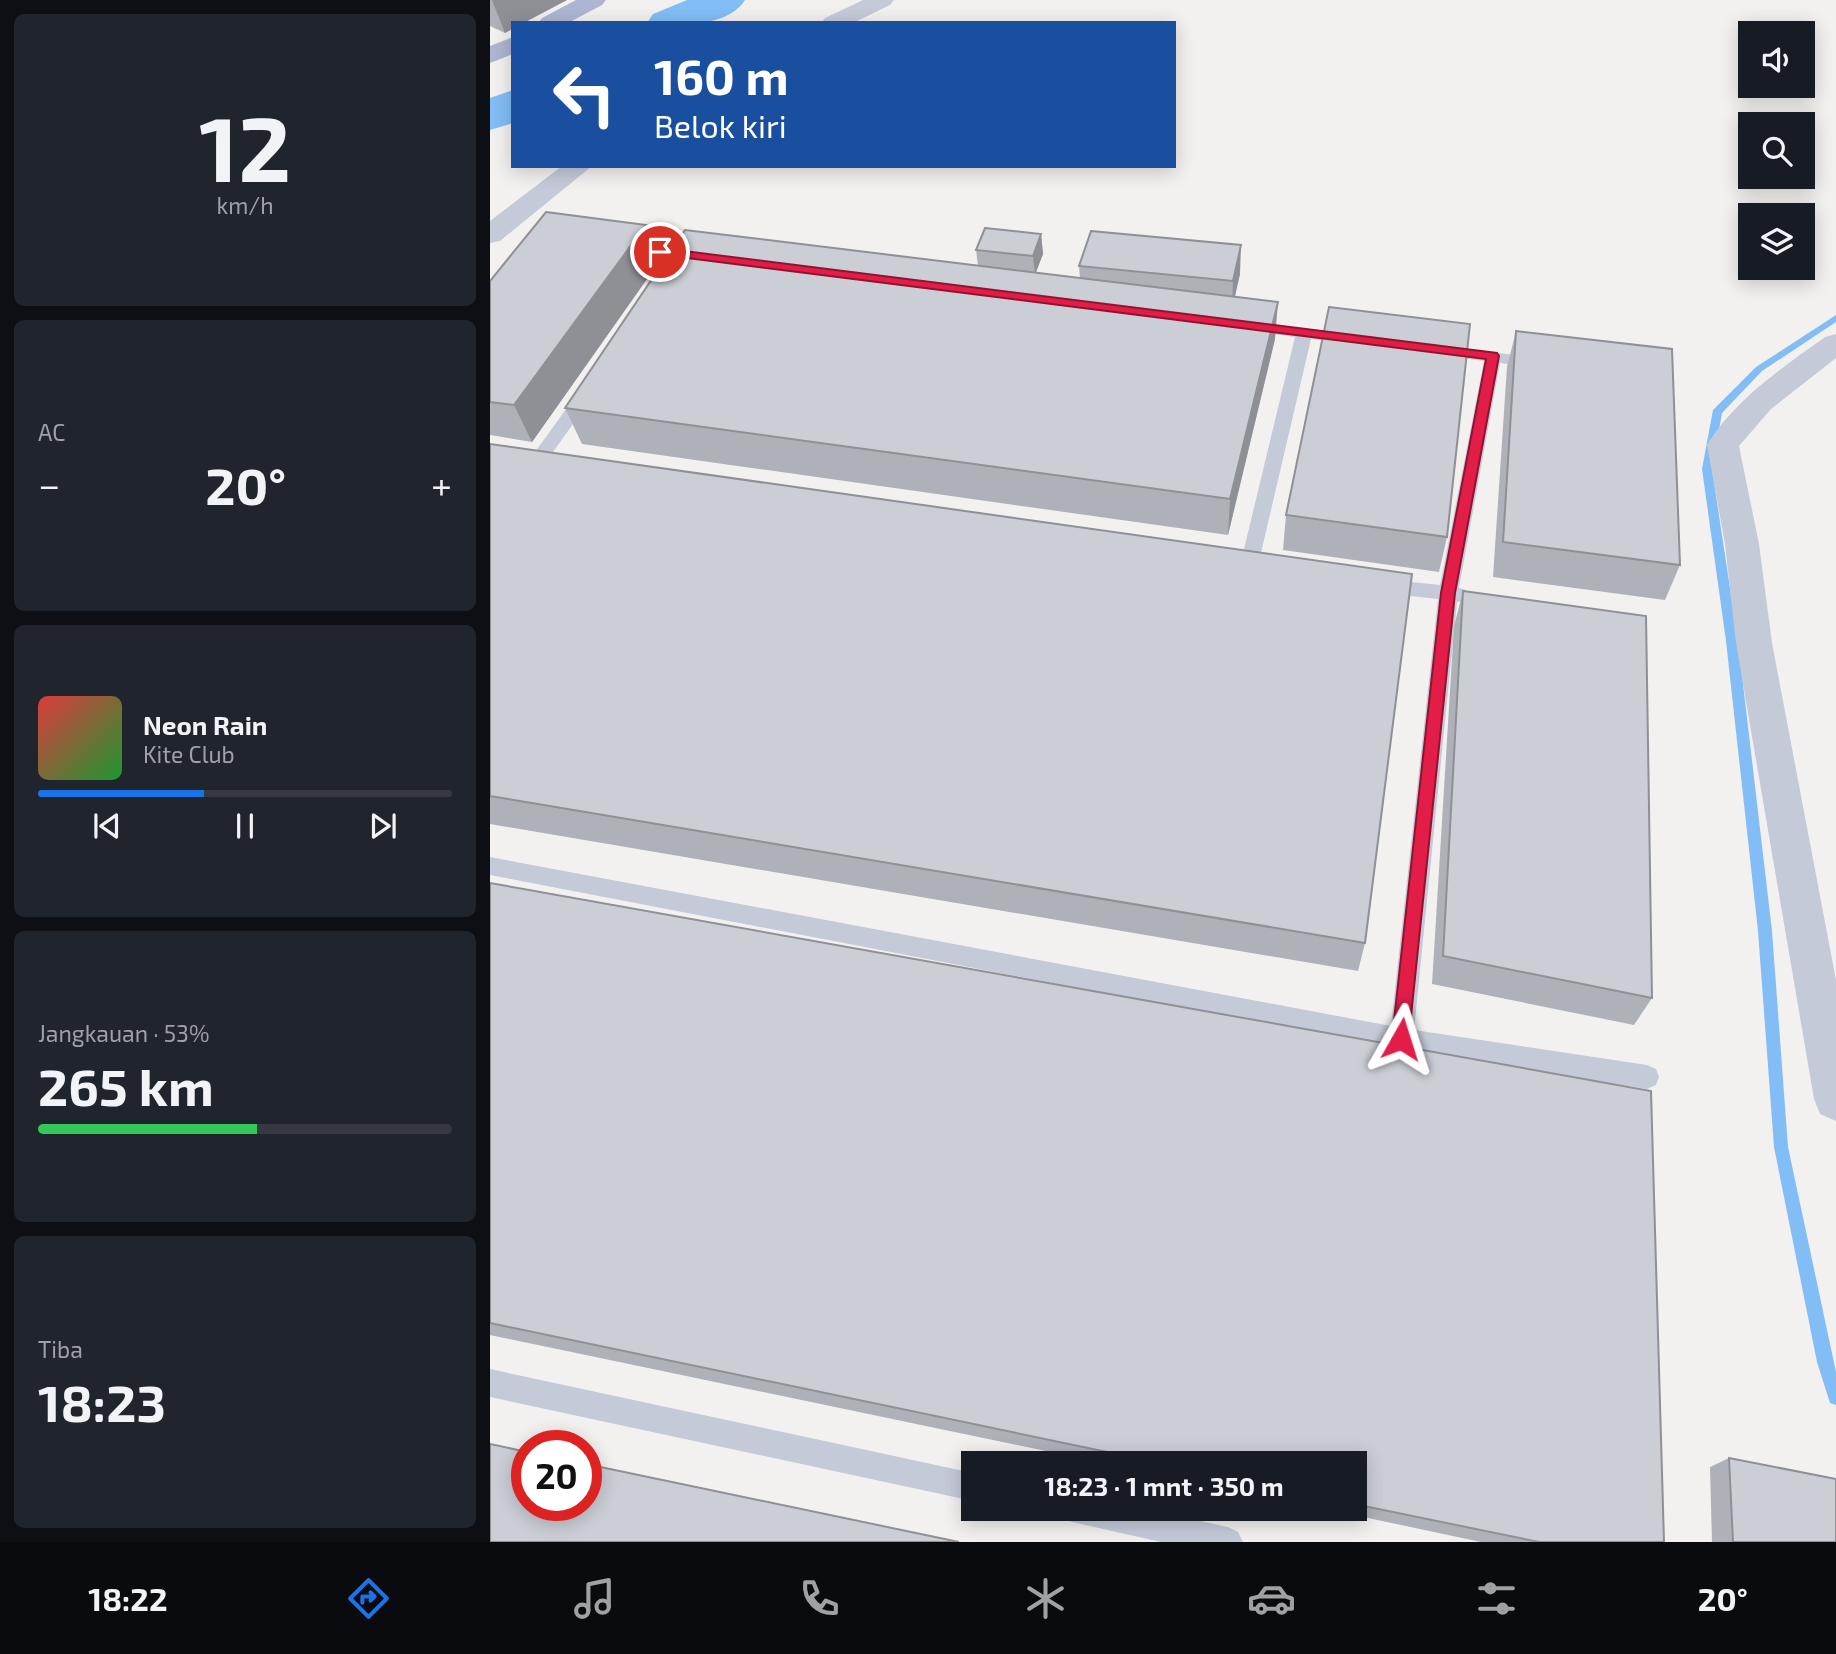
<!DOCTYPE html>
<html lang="id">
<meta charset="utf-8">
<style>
:root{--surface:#171b24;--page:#20242c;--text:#f1f3f6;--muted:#9ea1a6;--line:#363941;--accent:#1a73e8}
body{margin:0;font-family:"Exo 2",sans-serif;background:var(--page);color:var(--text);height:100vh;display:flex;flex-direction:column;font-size:26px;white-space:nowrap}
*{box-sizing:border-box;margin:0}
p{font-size:23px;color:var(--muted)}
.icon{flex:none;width:38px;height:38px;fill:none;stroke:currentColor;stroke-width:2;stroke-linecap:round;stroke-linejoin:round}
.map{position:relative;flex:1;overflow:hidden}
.details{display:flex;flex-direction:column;gap:14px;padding:14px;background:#0d0f14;width:490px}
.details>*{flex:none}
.top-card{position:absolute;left:21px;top:21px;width:665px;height:147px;border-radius:0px;box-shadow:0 4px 18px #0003;background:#1a4fa0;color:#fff;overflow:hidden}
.buttons{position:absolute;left:1248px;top:21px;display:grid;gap:14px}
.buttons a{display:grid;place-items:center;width:77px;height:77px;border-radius:0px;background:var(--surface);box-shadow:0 4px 18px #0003;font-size:35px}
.speed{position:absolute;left:21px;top:1430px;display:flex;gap:14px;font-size:35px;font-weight:700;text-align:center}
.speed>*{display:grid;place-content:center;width:91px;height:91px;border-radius:50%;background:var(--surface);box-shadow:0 4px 18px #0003;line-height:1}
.speed .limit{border:10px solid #d22;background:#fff;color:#111}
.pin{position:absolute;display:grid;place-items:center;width:60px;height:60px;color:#fff;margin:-30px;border:4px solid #fff;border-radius:50%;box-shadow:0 2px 7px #0007}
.me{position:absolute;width:77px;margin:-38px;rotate:6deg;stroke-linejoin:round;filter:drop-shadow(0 0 5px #0008)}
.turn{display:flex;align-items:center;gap:24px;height:147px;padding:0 28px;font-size:32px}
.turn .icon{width:91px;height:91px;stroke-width:2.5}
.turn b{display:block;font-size:49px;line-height:60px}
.big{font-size:52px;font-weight:700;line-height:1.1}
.details .card{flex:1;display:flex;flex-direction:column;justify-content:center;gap:10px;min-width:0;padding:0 24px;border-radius:10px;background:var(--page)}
.details .dial{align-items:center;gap:0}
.dial b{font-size:91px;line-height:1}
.song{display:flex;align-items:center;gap:21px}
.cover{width:84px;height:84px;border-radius:10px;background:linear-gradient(135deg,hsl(0 70% 55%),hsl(130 70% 35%))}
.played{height:7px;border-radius:4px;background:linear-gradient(90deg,var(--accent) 40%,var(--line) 40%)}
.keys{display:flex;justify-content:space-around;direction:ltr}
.heat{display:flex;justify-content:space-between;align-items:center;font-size:38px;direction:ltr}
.charge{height:10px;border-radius:5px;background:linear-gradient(90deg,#34c759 53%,var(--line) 0)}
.trip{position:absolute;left:471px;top:1451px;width:406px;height:70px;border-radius:0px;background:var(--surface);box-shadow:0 4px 18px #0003;font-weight:700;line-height:70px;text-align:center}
.tab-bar{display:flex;height:112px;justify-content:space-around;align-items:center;background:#090b0e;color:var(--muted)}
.tab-bar .icon{width:49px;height:49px}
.tab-bar .active{color:var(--accent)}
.tab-bar b{font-size:32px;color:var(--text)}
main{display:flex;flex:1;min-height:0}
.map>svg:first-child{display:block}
</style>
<main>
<section class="details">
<div class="card dial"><b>12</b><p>km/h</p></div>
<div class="card"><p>AC</p>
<div class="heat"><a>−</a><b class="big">20°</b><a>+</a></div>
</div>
<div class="card">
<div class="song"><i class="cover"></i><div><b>Neon Rain</b><p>Kite Club</p></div></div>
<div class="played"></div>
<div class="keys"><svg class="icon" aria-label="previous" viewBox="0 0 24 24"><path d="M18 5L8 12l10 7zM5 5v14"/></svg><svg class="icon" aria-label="pause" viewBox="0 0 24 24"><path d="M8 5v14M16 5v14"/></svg><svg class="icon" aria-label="next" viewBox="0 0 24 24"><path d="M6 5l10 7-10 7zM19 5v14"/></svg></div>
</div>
<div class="card"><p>Jangkauan · 53%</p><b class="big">265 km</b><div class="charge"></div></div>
<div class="card"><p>Tiba</p><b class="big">18:23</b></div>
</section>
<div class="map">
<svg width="1346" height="1542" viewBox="0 0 1346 1542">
<rect width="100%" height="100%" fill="#f3f1f0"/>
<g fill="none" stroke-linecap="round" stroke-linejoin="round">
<path fill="#83bdf6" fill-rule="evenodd" d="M1346,315V322L1272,371L1232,413L1222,469L1248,641L1282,931L1298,1147L1346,1372V1405L1340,1403L1327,1362L1284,1147L1268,931L1236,641L1212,469L1223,410L1266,367Z"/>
<path fill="#83bdf6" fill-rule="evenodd" d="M197,0H255C235,30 188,23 157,23L163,14Z
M23,90V123L0,130V98Z"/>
<path fill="#c5cad9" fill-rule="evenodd" d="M139,243L208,251L216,256L208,261L134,251L131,248Z
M757,321L860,334L868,339L860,344L821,339L767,570L765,575H751L749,570L805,337L751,330L749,326L751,322Z
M948,345L1048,358L1056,363L1048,368L1010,363L969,588L976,590L979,595L976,600L967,602L924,1030L1157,1065L1166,1069L1169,1077L1166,1085L1157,1089L911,1050L0,875V857L901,1026L948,599L893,593L886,591L883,586L886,581L893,579L950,585L994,361L942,354L940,350Z
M95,389L103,395L101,399L47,474H35L32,470L35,466L89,391Z
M0,1369L483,1473V1501L0,1397Z
M568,1508H651L738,1527L748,1532L753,1542H671L582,1522L572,1518Z"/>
<path fill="#c5cad9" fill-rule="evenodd" d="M373,0H404L400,5L363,23H331L335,18Z
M72,166H102L10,241L0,243V221Z
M1346,334V358L1281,409L1249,446L1269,544L1282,643L1346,980V1121L1330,1114L1324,1099L1246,643L1235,544L1217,445C1245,399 1292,368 1335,337Z"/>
<path fill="#adb5d2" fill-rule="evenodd" d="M86,0H116L112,5L78,23H48L52,18Z
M23,37V54L0,63V46Z"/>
</g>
<path fill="#afb1b8" d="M0,0H77L15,33L0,26Z
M156,225L169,262L42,442L0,435V281Z
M551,234L553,254L545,273L590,278L589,266L750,274L744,297L785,339L738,535L92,444L75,408L488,266L486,250Z
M1026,331L1190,565L1175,600L1003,577L1017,367Z
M0,444L875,943L868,971L0,824Z
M796,515L957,537L949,572L793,550Z
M973,591L1162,998L1144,1025L942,984L964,626Z
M0,883L1174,1542H991L831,1508H864V1463H613L0,1335Z
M1239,1458L1346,1542H1222L1220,1467Z"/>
<path fill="#8f9096" d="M2,0H77L33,23H23V28L15,33Z
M156,225L169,262L42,442L24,405Z
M551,234L553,254L545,275L543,256Z
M751,245L750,274L742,310L743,281Z
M788,302L785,339L738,535L740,499Z"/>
<path fill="#ccced6" stroke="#8f9096" stroke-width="2" d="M56,212L156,225L24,405L0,402V281Z
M495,228L551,234L543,256L486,250Z
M195,230L788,302L740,499L75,408Z
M601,231L751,245L743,281L589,266Z
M839,307L980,324L957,537L796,515Z
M1026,331L1182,349L1190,565L1013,542Z
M0,444L922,574L875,943L0,796Z
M973,591L1156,616L1162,998L953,956Z
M0,883L1161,1091L1174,1542H1049L864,1504V1463H670L0,1323Z
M0,1444L37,1452V1505H96V1464L469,1542H0Z
M1239,1458L1346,1479V1542H1243Z"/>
<path fill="#e11d48" stroke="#92132f" stroke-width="2" d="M170,248L1007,353L1009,356L965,593L918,1045L911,1047L905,1045L902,1039L951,593L996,359L166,254L164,252Z"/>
</svg>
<div class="buttons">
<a><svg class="icon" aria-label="sound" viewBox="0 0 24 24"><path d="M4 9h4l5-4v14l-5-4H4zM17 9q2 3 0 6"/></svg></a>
<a><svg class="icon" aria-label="search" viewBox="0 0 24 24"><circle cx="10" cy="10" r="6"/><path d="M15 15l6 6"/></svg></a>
<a><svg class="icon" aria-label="layers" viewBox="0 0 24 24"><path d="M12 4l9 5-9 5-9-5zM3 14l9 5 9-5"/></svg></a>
</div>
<div class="speed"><div class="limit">20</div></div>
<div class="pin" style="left:170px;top:252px;background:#d93025"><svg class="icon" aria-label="arrive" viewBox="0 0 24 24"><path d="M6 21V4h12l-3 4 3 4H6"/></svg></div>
<svg class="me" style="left:911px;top:1039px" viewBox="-20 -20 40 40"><path d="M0-17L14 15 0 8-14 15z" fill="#e11d48" stroke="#fff" stroke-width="4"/></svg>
<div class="trip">18:23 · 1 mnt · 350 m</div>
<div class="top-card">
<div class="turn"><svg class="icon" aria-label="left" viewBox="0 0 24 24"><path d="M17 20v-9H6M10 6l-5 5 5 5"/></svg><div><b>160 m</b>Belok kiri</div></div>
</div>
</div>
</main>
<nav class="tab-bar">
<b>18:22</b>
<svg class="icon active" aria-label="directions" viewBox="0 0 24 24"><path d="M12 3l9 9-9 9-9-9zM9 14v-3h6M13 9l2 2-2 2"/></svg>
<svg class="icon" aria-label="music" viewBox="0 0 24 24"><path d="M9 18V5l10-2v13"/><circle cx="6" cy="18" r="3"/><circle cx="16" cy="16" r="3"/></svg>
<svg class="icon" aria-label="phone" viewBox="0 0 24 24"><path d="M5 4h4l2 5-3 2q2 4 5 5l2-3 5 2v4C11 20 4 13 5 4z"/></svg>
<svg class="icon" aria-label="climate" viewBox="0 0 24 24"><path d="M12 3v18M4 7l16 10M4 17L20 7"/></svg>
<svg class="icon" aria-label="car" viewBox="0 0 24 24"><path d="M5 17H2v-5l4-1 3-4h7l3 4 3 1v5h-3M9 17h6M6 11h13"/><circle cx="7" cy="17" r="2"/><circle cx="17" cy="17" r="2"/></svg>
<svg class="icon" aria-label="filters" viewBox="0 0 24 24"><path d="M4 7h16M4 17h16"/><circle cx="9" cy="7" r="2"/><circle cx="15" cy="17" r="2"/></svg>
<b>20°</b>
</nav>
